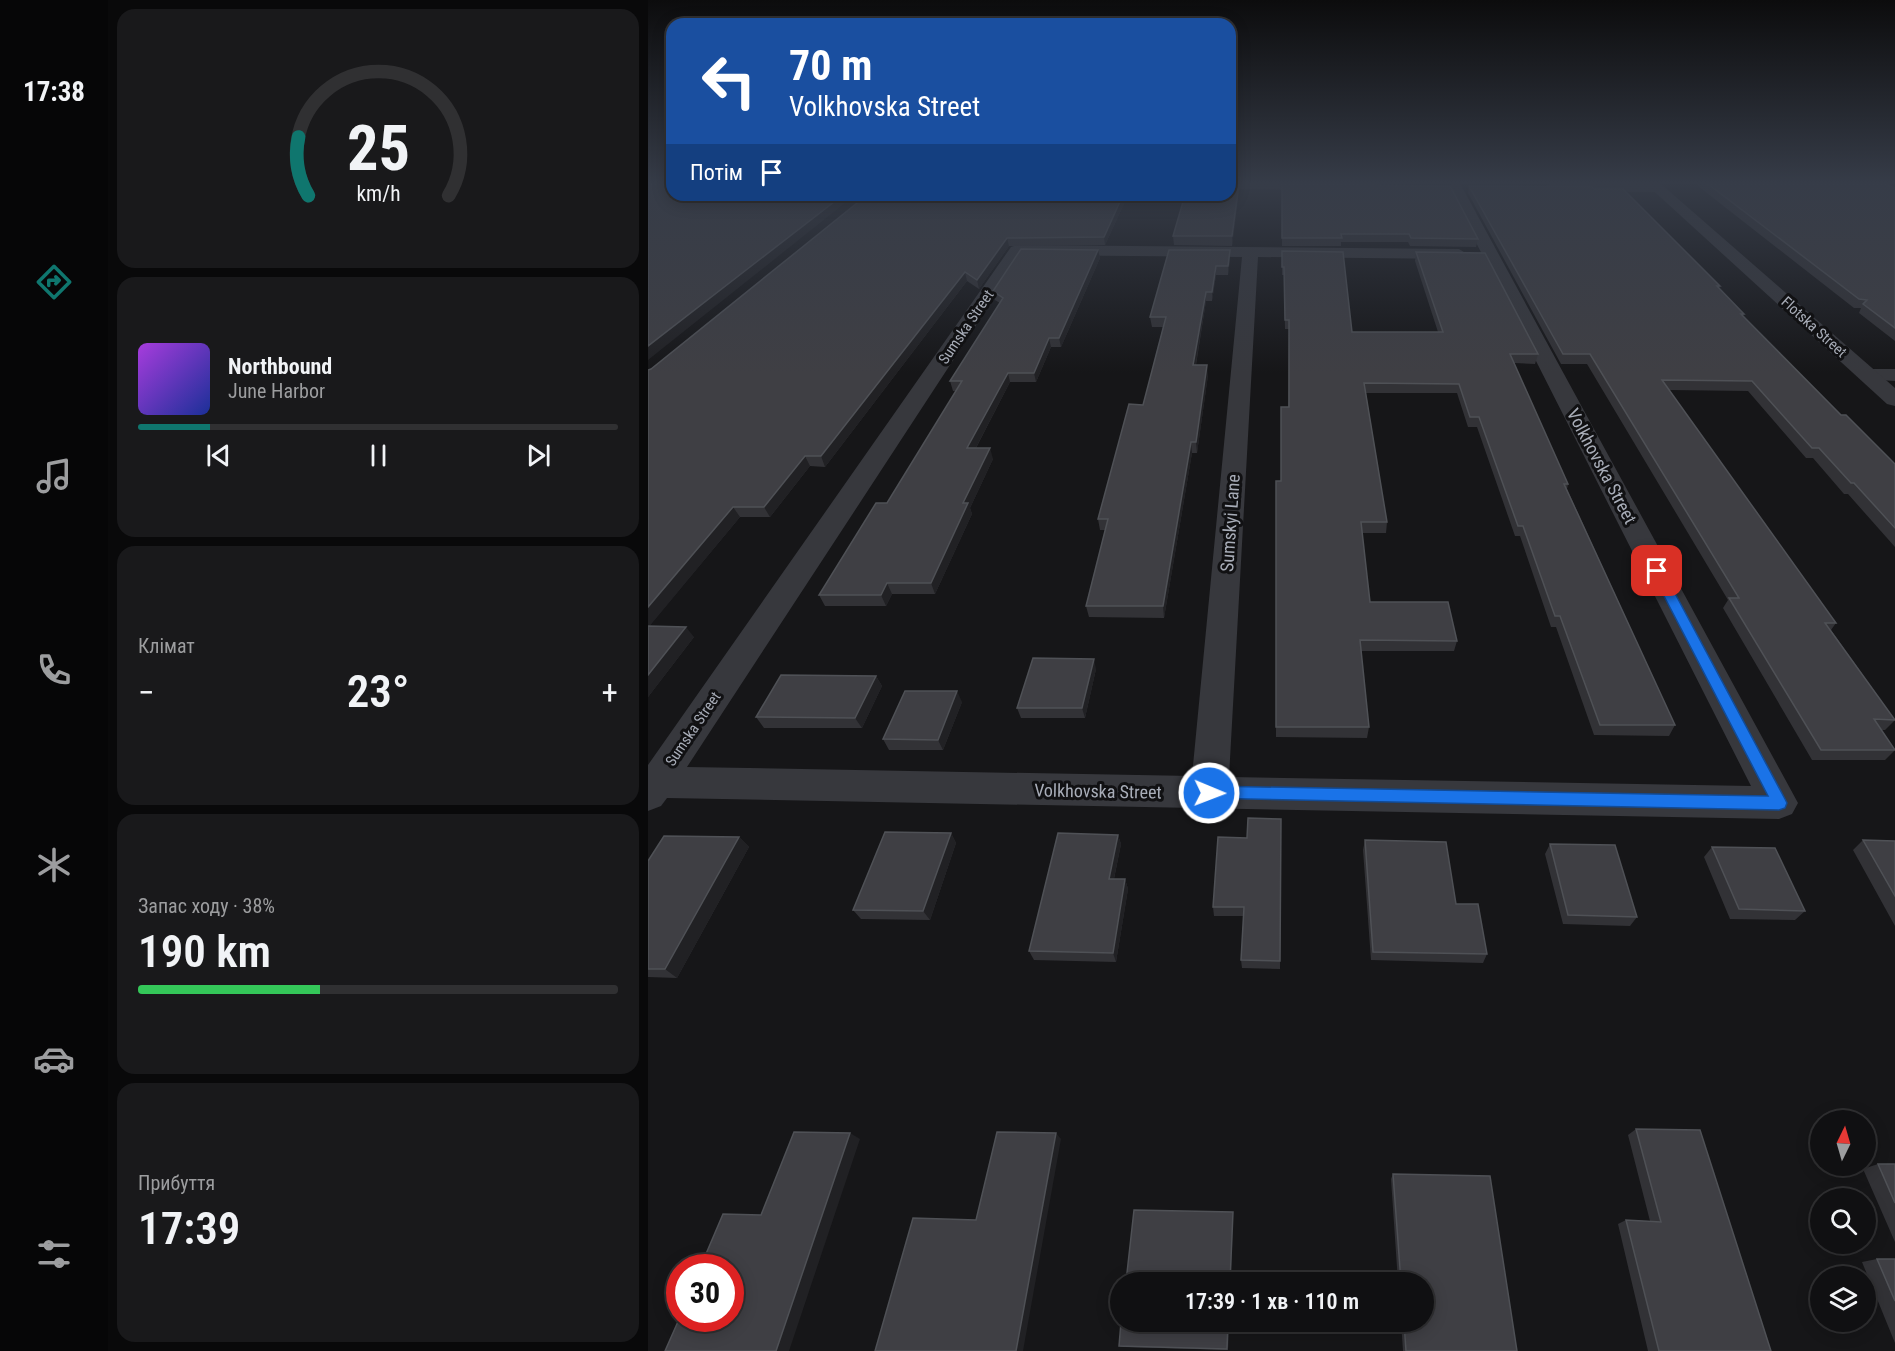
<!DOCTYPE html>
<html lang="uk">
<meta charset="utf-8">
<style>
:root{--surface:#101012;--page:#19191b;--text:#f1f3f6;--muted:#9c9d9f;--line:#303032;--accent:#0f766e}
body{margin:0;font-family:"Roboto Condensed",sans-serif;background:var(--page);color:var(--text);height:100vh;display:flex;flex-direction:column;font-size:22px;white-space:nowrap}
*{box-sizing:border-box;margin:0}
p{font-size:20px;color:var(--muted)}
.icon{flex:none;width:33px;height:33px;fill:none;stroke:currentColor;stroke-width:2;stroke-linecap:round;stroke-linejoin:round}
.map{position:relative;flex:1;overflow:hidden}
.sheet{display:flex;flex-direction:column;gap:9px;padding:9px;background:#09090a;width:540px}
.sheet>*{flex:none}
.banner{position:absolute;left:18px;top:18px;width:570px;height:183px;border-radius:18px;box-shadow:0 3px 15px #0003,0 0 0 2px var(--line);background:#1a4fa0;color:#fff;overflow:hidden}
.needle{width:39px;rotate:5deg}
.fabs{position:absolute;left:1162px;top:1110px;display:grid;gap:12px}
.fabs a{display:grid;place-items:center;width:66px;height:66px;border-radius:50%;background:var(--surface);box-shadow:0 3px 15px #0003,0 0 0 2px var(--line);font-size:30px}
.speed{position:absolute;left:18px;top:1254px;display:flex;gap:12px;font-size:30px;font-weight:700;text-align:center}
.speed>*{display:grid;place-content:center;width:78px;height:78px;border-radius:50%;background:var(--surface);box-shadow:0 3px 15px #0003,0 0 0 2px var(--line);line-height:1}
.speed .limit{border:9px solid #d22;background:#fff;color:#111}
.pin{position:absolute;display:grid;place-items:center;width:51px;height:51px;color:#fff;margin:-26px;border-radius:12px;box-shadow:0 3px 9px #0006}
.me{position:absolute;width:66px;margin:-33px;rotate:91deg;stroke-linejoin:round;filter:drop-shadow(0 0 4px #0008)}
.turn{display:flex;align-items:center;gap:21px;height:126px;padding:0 24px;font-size:27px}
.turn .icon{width:78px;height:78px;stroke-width:2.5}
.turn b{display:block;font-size:42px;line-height:51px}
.then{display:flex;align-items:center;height:57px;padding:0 24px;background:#0003;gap:12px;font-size:22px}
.big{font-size:45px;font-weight:600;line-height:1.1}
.sheet .widget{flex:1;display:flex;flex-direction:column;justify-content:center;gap:9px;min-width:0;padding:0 21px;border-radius:18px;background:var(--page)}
.sheet .dial{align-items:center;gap:0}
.dial svg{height:156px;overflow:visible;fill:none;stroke:var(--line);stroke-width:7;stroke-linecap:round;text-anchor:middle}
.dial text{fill:var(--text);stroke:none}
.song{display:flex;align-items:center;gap:18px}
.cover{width:72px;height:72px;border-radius:9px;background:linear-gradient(135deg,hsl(280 70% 55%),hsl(230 70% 35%))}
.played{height:6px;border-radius:3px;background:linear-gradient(90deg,var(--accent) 15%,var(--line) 15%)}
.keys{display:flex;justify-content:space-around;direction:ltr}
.heat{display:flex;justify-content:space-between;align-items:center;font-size:33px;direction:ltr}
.charge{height:9px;border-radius:4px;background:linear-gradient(90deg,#34c759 38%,var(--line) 0)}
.trip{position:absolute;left:462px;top:1272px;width:324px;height:60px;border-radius:30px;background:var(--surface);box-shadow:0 3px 15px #0003,0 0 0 2px var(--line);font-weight:600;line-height:60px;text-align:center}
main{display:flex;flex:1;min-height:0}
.menu{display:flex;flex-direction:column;width:108px;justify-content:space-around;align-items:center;background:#060607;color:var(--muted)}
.menu .icon{width:42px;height:42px}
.menu .selected{color:var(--accent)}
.menu b{font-size:27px;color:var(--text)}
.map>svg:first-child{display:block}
</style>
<main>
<nav class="menu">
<b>17:38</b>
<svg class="icon selected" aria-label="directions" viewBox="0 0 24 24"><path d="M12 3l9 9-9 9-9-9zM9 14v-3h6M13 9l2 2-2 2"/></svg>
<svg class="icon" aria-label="music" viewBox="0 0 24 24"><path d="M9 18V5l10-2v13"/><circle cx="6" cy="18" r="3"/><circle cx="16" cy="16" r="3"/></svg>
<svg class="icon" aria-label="phone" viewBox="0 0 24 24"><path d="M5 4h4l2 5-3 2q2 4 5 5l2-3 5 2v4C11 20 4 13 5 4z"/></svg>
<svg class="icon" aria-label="climate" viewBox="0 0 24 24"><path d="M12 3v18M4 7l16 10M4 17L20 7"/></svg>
<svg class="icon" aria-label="car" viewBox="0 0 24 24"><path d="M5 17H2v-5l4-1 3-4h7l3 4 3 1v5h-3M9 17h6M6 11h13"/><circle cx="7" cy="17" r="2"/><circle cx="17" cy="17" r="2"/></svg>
<svg class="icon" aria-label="filters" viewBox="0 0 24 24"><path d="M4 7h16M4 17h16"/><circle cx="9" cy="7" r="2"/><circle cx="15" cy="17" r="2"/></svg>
</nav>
<section class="sheet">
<div class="widget dial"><svg viewBox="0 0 100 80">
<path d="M14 69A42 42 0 1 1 86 69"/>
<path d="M14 69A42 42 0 0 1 9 39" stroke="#0f766e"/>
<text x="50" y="56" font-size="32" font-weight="700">25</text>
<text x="50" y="72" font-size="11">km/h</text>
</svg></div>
<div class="widget">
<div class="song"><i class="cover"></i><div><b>Northbound</b><p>June Harbor</p></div></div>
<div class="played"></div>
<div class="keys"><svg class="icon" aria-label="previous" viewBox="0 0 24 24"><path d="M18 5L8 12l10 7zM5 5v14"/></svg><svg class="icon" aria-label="pause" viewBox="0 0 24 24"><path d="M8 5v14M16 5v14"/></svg><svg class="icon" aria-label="next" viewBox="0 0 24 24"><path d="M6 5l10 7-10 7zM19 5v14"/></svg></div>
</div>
<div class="widget"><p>Клімат</p>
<div class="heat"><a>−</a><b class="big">23°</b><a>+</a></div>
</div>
<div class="widget"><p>Запас ходу · 38%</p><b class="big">190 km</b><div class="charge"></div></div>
<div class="widget"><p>Прибуття</p><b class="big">17:39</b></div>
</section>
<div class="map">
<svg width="1247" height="1351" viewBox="0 0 1247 1351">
<rect width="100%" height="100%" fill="#161618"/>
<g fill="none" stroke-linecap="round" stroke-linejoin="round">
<path fill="#37383d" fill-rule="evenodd" d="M582,184H684L686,186L679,190L582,189Z
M804,184H812L814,187L1150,803L1144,814L1131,819L19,798L13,806L0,811V765L363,247L369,245L811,249L819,254L811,259L610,257L581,777L1103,786L800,187ZM374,255L594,257L544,776L39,767Z
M902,184H1010L1017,188L1010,192L897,191L895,188Z
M1220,369H1247V381L1213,379L1210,375L1213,371Z"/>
<path fill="#37383d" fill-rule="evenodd" d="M998,184H1013L1247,388V406L1239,404Z"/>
</g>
<path fill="#323236" d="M591,184V191L584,246L526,245L525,236Z
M634,184L830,239L828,247L762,246L760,242H693V246H634Z
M1048,184H1238L1247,188V341L1211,313L1213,308H1206L1064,197Z
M821,186L946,189L1072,286L1071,288L1096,314L1095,316L1193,415L1247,464V547L1200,494H1196L1165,458H1158L1100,391L1021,390L1188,623L1183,630L1247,720L1237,730H1233L1247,750L1237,760H1164L1075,608L1080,600L939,364H913L820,193Z
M219,195H480L457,245L361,246L331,289L319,281L177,467L162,466L122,517H92L1,626L46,637L0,697V370L3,369Z
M450,250L452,258L413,347H403L388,382H362L328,448L345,459L322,508L324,514L287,594H244L238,606H177L171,595L239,503L308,391H305L302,381L352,303L347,300L345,291Z
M582,250V259L580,275H568L564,301H558L548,365L560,375L549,453H544L516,618L441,617L438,606L457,530H452L450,519L495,405L515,327H504L502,317Z
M634,251L704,332H790L767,261L768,252L890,354L887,364L866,363L920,484L919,489L1027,725L1021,736L946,735L908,627H903L872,536H867L829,427H820L809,393H718L739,522L738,533H714L722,602L809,641L806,651H713L721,727L719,738L628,737V481H633L640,407L641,329H637L636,275H634Z
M448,669L437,718H373L369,708Z
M228,676L234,686L214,728H116L108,717Z
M314,702L295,750H241L235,739Z
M633,819L632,969L594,968L593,960L596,916H566L565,907L599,838Z
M303,833L308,843L282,920L213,919L205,910Z
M470,835L473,844L466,879H477L480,889L468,962L386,960L381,951Z
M91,837L101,847L29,978L0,977V861Z
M717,840L808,904L839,954L835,963L723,960L715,850Z
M1215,840L1247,841V926L1205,850Z
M902,844L989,917L982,926L915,924L897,854Z
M1064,847L1157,911L1147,920L1082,919L1056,857Z
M988,1129L1123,1351H1000L970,1224L978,1220L1002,1221L980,1135Z
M1230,1164H1247V1242L1215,1169Z
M745,1174L869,1351H755L753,1322H776V1282H750L743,1179Z
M1229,1259H1247V1343L1214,1262Z
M473,1322H581L580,1350L475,1347L471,1346Z"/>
<path fill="#212124" d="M591,184V191L584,246V236Z
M195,195H207L0,360V346Z
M475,195H480L457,245L456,237Z
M359,238L361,246L331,289L329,280Z
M450,250L452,258L413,347L411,338Z
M582,250V259L580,275V266Z
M568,266V275L564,301V292Z
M317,272L319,281L177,467L173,456Z
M558,292V301L546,375L545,365Z
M401,338L403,347L388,382L386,373Z
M559,365L560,375L549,453L548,442Z
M360,373L362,382L322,459L319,448Z
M543,442L544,453L516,618L515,606Z
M342,448L345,459L322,508L324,514L287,594L283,583L315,503Z
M157,456L162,466L122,517L116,507Z
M85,507L92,517L0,628V607Z
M239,583L244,594L238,606L233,595Z
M38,627L46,637L0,697V675Z
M446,659L448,669L437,718L434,708Z
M228,676L234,686L214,728L207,718Z
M309,691L314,702L295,750L290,740Z
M303,833L308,843L282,920L275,911Z
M470,835L473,844L464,888L461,879Z
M91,837L101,847L29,978L17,969Z
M477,879L480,889L468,962L465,953Z
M202,1133L212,1139L141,1351H128Z
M408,1133L413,1139L375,1351H368Z
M585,1212V1217L583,1282H582Z
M580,1322H581L580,1350L579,1349Z"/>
<path fill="#3f3f44" stroke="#4f5156" stroke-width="1.5" d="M0,184H24V195H195L0,346Z
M582,184H591L584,236H525L537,195H582Z
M634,184L802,186L830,239L763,238L761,234H693L694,238H634Z
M1060,184H1238L1247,188V328L1215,304L1219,300L1211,299Z
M821,186L944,187L946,189H975L1072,286H1069L1096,314H1093L1193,415H1198L1247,464V528L1206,483H1203L1171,448H1164L1104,381L1014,380L1188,623H1177L1247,720L1226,719L1247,750H1173L1081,598H1091L942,354H915Z
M219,195H475L456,237L359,238L329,280L317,272L173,456H157L116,507H85L0,607V370L3,369Z
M373,249L450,250L411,338H401L386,373H360L319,448H342L315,503H320L283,583H239L233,595H171L228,503H239L314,381H302L355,298L345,291Z
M521,250H582L580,266H568L564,292H558L545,365H559L548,442H543L515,606H438L460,519H450L481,404L495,405L518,317H502Z
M634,251L695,252L704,332H795L768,252L837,253L890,354H862L920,484H916L1027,725H952L912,616H907L875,526H870L831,417H822L811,384L716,383L739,522H713L722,602H800L809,641L712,640L721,727H628V481H633V407H641V320H637L636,267H634Z
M0,626L38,627L0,675Z
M385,658L446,659L434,708H369Z
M133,675L228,676L207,718L108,717Z
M257,691H309L290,740L235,739Z
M600,818L633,819L632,961L593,960L596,907H565L570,837L599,838Z
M237,832L303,833L275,911L205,910Z
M410,833L470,835L461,879H477L465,953L381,951Z
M16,836L91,837L17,969H0V861Z
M717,840L798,842L808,904H830L839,954L725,952Z
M1215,840L1247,841V896Z
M902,844L967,845L989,917L920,915Z
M1064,847L1127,848L1157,911L1091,909Z
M988,1129L1052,1130L1123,1351H1011L978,1220L1013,1222Z
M146,1132L202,1133L128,1351H17L32,1317V1318H82V1268H52L75,1214L113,1215Z
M349,1132L408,1133L368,1351H227L265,1218L328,1220Z
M1230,1164H1247V1203Z
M745,1174L842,1176L869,1351H758L756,1322H776V1282H753Z
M486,1210L585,1212L582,1282H478Z
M1229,1259H1247V1301Z
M473,1322H580L579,1349L471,1346Z"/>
<linearGradient id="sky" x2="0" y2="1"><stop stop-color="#0c0c0d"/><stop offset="0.49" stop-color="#363c48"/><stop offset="1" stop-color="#363c48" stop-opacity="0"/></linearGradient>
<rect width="1247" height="373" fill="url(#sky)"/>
<path fill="#1a73e8" stroke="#114b97" stroke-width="1.5" d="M1009,567L1015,571L1137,799L1139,803L1137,808L1131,810L555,798L553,793L555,788L561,786L1120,796L1003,571Z"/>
<g text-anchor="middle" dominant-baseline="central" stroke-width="6" stroke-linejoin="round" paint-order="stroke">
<g font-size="15" fill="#a8adb8" stroke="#111113">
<text transform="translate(318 327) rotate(-56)">Sumska Street</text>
<text transform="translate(1166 327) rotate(42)">Flotska Street</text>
<text transform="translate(45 729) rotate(-56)">Sumska Street</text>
</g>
<g font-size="18" fill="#a8adb8" stroke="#111113">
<text transform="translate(954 466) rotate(62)">Volkhovska Street</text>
<text transform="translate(582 523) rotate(-86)">Sumskyi Lane</text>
<text transform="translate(450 791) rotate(1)">Volkhovska Street</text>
</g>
</g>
</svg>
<div class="fabs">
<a><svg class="needle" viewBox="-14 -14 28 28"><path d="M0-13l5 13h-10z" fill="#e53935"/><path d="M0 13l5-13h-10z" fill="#9c9d9f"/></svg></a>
<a><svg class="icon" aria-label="search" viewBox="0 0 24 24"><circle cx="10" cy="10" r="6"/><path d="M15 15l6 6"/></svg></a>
<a><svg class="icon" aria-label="layers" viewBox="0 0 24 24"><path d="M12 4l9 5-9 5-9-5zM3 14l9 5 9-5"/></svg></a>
</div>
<div class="speed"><div class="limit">30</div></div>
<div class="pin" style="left:1009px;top:571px;background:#d93025"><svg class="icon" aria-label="arrive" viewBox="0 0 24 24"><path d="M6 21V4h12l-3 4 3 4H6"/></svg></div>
<svg class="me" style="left:561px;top:793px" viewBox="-20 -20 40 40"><circle r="17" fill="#1a73e8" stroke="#fff" stroke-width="3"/><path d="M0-11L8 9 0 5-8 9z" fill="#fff"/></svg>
<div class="trip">17:39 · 1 хв · 110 m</div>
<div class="banner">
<div class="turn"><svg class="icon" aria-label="left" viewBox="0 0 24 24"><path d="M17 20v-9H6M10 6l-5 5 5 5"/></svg><div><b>70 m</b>Volkhovska Street</div></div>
<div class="then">Потім<svg class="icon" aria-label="arrive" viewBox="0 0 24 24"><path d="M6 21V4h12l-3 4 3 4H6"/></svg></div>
</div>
</div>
</main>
